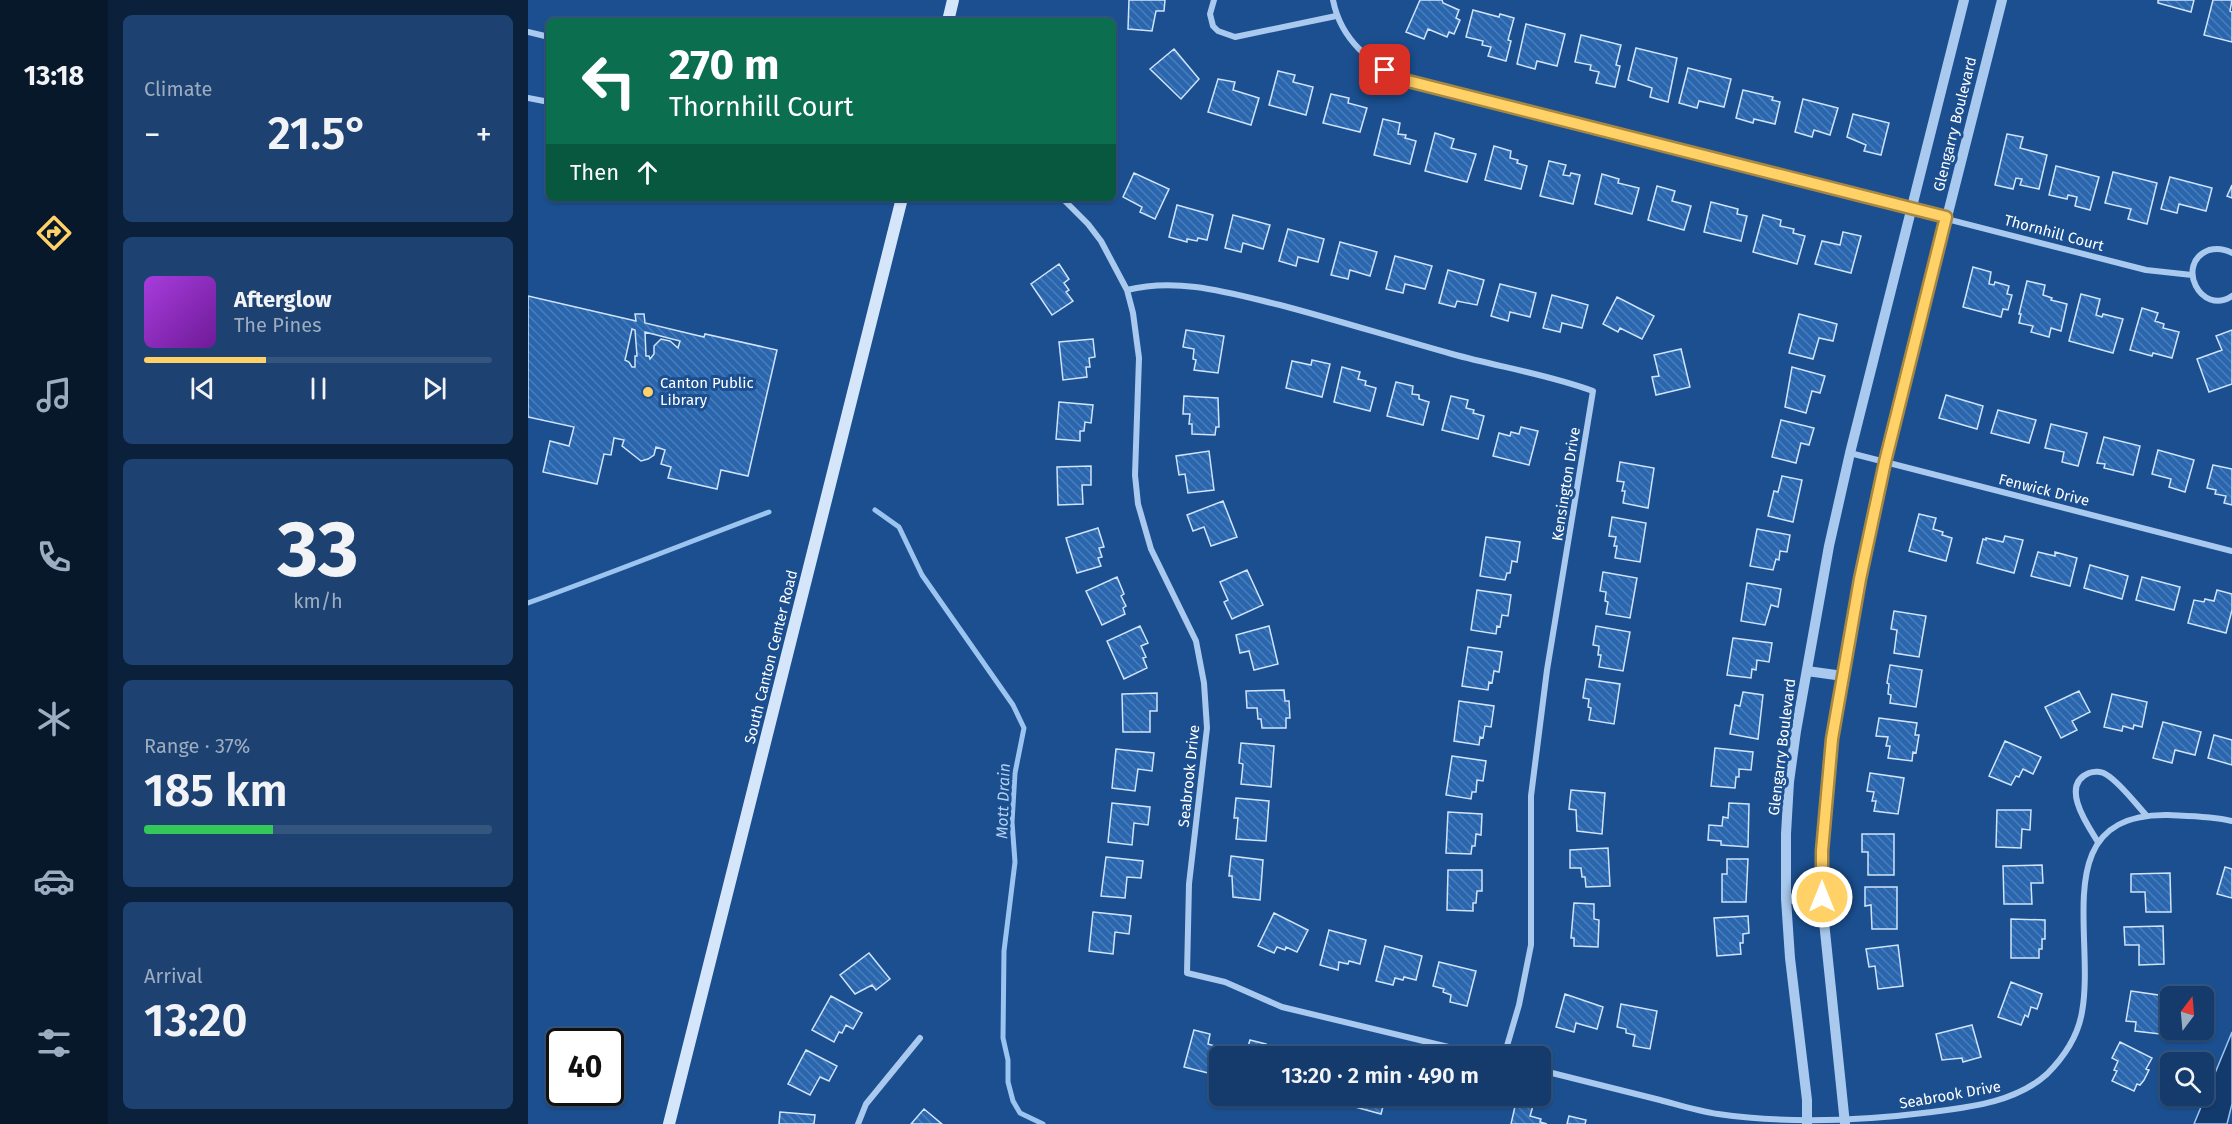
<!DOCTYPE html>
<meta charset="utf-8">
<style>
:root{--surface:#143b6b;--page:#1d4271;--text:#f1f3f6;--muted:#9dadc1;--line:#33557e;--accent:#ffd166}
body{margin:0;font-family:"Fira Sans",sans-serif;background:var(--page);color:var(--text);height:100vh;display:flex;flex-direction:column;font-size:22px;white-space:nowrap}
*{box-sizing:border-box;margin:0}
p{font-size:20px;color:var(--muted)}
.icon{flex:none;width:33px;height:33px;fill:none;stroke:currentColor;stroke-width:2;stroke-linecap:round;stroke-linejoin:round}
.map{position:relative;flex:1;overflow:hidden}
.sheet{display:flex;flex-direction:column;gap:15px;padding:15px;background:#0b203b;width:420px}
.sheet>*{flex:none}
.guide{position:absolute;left:18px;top:18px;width:570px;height:183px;border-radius:9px;box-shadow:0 2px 4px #0004,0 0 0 2px var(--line);background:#0b6e4f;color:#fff;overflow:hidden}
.needle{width:39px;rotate:16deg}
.buttons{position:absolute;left:1632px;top:986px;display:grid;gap:12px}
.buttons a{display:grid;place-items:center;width:54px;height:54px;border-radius:9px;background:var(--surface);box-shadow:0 2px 4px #0004,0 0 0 2px var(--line);font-size:30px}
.speed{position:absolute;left:18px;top:1028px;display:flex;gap:12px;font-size:30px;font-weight:700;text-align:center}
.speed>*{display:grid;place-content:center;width:78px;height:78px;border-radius:50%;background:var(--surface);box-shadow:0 2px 4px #0004,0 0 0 2px var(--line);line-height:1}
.speed .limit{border:3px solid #111;border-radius:9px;background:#fff;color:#111}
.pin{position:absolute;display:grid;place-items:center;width:51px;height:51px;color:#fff;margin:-26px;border-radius:12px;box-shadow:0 3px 9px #0006}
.me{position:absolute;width:66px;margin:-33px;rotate:0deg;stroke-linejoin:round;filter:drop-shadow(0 0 4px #0008)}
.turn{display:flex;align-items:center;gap:21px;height:126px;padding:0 24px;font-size:27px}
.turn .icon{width:78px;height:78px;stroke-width:2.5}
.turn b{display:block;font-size:42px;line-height:51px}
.then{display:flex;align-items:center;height:57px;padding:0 24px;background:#0003;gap:12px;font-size:22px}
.big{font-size:45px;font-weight:600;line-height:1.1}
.sheet .card{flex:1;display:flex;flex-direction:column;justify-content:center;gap:9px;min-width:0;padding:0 21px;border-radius:9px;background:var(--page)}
.sheet .dial{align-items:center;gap:0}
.dial b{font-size:78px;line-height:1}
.song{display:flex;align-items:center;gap:18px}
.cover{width:72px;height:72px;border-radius:9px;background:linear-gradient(135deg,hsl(280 70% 55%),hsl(280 70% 35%))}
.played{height:6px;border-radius:3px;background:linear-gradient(90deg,var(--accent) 35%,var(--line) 35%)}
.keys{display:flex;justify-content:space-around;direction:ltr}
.heat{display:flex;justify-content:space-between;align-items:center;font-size:33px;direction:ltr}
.charge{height:9px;border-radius:4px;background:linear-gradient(90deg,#34c759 37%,var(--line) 0)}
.trip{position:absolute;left:681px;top:1046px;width:342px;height:60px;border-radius:9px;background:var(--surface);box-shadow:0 2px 4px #0004,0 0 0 2px var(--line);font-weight:600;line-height:60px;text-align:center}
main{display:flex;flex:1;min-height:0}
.tab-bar{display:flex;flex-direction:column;width:108px;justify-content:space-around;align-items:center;background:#08182b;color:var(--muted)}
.tab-bar .icon{width:42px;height:42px}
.tab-bar .active{color:var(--accent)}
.tab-bar b{font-size:27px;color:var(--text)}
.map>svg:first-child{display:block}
</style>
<main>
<nav class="tab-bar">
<b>13:18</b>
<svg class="icon active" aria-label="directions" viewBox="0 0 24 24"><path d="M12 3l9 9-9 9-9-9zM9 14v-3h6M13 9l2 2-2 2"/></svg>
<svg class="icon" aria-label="music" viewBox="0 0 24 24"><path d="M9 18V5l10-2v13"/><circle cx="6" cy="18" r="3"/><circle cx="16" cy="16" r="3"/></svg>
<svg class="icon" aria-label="phone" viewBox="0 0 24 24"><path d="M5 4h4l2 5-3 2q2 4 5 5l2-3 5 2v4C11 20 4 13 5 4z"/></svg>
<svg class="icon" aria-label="climate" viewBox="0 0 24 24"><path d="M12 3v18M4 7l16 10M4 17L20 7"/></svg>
<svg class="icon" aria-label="car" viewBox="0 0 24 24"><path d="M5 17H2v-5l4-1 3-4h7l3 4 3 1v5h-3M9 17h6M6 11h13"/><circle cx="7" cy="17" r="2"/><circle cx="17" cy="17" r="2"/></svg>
<svg class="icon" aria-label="filters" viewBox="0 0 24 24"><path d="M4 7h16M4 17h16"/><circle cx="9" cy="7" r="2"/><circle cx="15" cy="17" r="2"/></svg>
</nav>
<section class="sheet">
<div class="card"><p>Climate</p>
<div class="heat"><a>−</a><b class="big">21.5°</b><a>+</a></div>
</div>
<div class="card">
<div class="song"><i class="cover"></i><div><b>Afterglow</b><p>The Pines</p></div></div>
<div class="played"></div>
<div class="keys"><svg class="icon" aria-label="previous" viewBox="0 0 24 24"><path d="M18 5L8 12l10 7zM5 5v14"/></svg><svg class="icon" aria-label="pause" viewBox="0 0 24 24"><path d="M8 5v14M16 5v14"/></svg><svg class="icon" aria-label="next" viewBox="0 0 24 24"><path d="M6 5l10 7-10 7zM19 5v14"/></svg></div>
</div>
<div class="card dial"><b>33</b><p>km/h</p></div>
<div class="card"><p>Range · 37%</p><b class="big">185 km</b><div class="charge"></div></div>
<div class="card"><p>Arrival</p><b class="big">13:20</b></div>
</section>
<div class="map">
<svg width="1704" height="1124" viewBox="0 0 1704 1124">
<defs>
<pattern id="building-back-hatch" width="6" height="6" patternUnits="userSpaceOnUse" patternTransform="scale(1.5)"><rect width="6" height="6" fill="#2a66ad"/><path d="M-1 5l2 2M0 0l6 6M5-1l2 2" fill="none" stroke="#4a7db9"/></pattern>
</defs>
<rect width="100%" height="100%" fill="#1b4f8f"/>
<path fill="#123a6d" stroke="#9cc4f0" stroke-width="1.5" d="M1704,1032V1104L1699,1124H1666Z"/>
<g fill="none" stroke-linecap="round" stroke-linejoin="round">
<path stroke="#9cc4f0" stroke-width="5" d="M347,510L371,527L394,575L485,705L496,728L487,773L484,822L487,862L476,951L475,1038L480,1060V1082L485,1101L492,1113L515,1124
M0,603C81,574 161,542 241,512"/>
</g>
<path fill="url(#building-back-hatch)" stroke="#cfe3fa" stroke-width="1.5" fill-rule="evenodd" d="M601,0H637L636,11H628L624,31L600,29Z
M892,0H914L915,3L931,10L928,18L932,20L926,34L921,32L919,37L900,29L896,39L878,32Z
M1630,0H1666L1663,12L1630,3Z
M1685,0H1704L1702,11L1704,12V42L1676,35Z
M945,10L971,17L972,14L986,18L980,40L983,41L978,61L960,56L963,47L954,45L955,41L938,37Z
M998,24L1037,34L1029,66L1009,61L1007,69L989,64Z
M1053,35L1093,45L1088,65L1092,66L1087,87L1068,83L1071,72L1062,70L1063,65L1047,62Z
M1108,48L1149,58L1140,102L1122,97L1124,88L1100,80Z
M646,49L671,79L653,99L622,69Z
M1160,68L1203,79L1196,107L1171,101L1169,108L1151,103Z
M750,71L767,75L765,82L785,87L778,115L741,105Z
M690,79L707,82L705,90L731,98L723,125L680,112Z
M1215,90L1245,97L1244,100L1252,102L1247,124L1226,119L1225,123L1208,118Z
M803,94L821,98L820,103L839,108L832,132L795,123Z
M1275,99L1310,108L1302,135L1286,130L1284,137L1267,132Z
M1325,114L1361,123L1353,155L1336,151L1338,145L1319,137Z
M855,119L872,123L870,134L878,135L877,138L888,141L882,164L846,155Z
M907,133L926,139L923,148L948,154L939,182L897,171Z
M1479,134L1495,137L1492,148L1519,155L1511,189L1492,185L1494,179L1488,178L1485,189L1467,185Z
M966,146L983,151L982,158L990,160L989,163L999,166L993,189L957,180Z
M1021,161L1038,165L1035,175L1042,176L1043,173L1052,175L1045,204L1012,196Z
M1528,166L1571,177L1562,210L1547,206L1549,197L1540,195L1539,199L1521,195Z
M1585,172L1629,183L1619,224L1600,219L1603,209L1577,203Z
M606,173L641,189L627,219L612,212L614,207L595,197Z
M1074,174L1091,179L1090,183L1111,188L1104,214L1067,204Z
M1642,177L1684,188L1678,211L1651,204L1649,213L1633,209Z
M1704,185V198L1699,196Z
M1129,186L1147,191L1144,201L1163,206L1156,230L1120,220Z
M1183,202L1210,209L1209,214L1219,216L1213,241L1176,232Z
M649,205L685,215L679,240L670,238L669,241L659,239V242L641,237Z
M705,215L742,225L735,249L715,243L713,252L697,248Z
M1235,215L1253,220L1252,226L1266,229L1265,233L1277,236L1269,264L1225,252Z
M760,229L796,239L790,262L770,257L768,266L751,261Z
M1315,232L1333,236L1323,273L1287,264L1294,241L1312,245Z
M812,242L849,252L842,276L822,270L820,279L803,275Z
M867,256L904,266L897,289L877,284L875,293L858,289Z
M531,264L541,279L536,283L541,290L538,292L545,301L524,315L503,284Z
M1445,267L1463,272L1461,284L1466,285L1467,282L1481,286L1479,294L1484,295L1480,310L1475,309L1473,317L1435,307Z
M920,270L956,280L949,305L929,301L927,307L911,303Z
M1499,281L1517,285L1515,295L1524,298L1523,300L1539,304L1533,331L1523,328L1521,337L1503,332L1505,326L1491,323L1493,314H1491Z
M972,284L1008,293L1002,317L982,312L980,321L963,316Z
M1553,294L1572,299L1568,315L1574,317L1575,314L1595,319L1585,353L1541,341Z
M1024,295L1060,305L1054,328L1034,323L1032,332L1015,328Z
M0,296L108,321L107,314H116L117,323L176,337L177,334L249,350L220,476L193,470L189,489L140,478L143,467L133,464L137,450L128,447L126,455L120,459L113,461L94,446L96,440L86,438L83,455L76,454L69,484L15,472L22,441L41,446L46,427L0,417ZM104,329L107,330L109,356H107V367H104L101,362L97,360ZM117,332L152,341L150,348L142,341L133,339L126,346V354L122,359L121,356H118Z
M1089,297L1126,316L1114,339L1092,328L1090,332L1075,324Z
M1614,308L1630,313L1627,321L1636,324L1635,328L1651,332L1644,358L1625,353L1624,356L1602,350Z
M1271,314L1309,324L1305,341L1291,338L1285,359L1261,353Z
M658,330L696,336L690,373L666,370L668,360L665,359L666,349L655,347Z
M1704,330V384L1681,392L1669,359L1694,350L1688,336Z
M565,339L567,357L561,358L562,367H558L559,377L535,380L531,342Z
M1153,349L1162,387L1128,395L1124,377L1131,376L1126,355Z
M784,360L802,364L794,397L758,388L764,361L783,365Z
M814,367L832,372L830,379L838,381L837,385L848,388L842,411L806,402Z
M1264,367L1297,376L1292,393L1284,391L1278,413L1257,407Z
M868,382L885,386L884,394L891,395V399L901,402L895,425L859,416Z
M1418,395L1455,406L1449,429L1411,418Z
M656,396L690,398L691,427H688L687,435L664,434V424H661L662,414H655Z
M923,396L940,400L938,408L946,410L945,413L956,416L950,439L914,430Z
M531,402L565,405L563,423L557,422L556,431H552V441L528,439Z
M1470,410L1508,420L1501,443L1463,433Z
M1253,420L1286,428L1281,445L1273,443L1268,463L1244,457Z
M1523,424L1559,433L1550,466L1534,462L1536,452L1517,448Z
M993,427L1010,431L1001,465L965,456L971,433L982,436L983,432L991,434Z
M1576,437L1612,446L1605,475L1576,468L1577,464L1569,463Z
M1630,450L1666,460L1657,492L1641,487L1643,479L1624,474Z
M681,451L686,490L660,493L657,474L651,475L648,456Z
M1092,462L1126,468L1120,508L1095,503L1097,491H1094L1096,482L1089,481Z
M1685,465L1704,469V505L1696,503L1698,496L1687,494L1688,490L1679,488Z
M563,466V485H554L555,504L530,505L529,467Z
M1254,476L1274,480L1265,522L1240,516L1246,491L1250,492Z
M695,501L709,537L683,546L676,527L665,531L659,515Z
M1391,514L1408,518L1405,529L1415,532L1414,535L1424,538L1418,561L1381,551Z
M1084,517L1118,523L1112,562L1087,558L1089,546H1086L1088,537L1081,536Z
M570,528L576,547L571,548L574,557L570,558L573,566L549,573L538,538Z
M1229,529L1262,535L1259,552L1252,551L1251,560L1248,559L1245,570L1222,566Z
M1477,536L1495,540L1486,573L1449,563L1455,539L1458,540V538L1475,542Z
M958,537L992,542L989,562L984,561L982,573H979L977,580L952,576Z
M1510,552L1527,556V552L1549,558L1542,586L1503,576Z
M1562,565L1600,576L1594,599L1556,588Z
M719,570L735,605L704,619L696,602L700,600L692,582Z
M1075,572L1109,578L1102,618L1078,614L1080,602L1077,601L1078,592L1072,591Z
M589,577L596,594L593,596L598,606L595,608L597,614L574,625L558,591Z
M1614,577L1652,587L1646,610L1608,600Z
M1219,583L1253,589L1250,607L1243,605L1237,625L1213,621Z
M949,590L983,595L980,616L974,615L972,627L969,626L968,634L943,630Z
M1689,590L1704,594V610L1698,633L1660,623L1666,600L1676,602L1677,599L1686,601Z
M1366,611L1398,616L1391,657L1366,653L1369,630L1363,629Z
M612,626L620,643L613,646L618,657L615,658L619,668L596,679L579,641Z
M741,626L750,664L726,670L721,651L712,653L708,635Z
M1068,626L1102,632L1095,671L1071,667L1073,655H1070L1071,646L1065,645Z
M1205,638L1244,643L1241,662L1229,660L1228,670L1224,669L1223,678L1199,675Z
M940,647L974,652L971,672L966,671L964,683L961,682L960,690L934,686Z
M1362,665L1394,670L1388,707L1362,703L1363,695L1360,694L1361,684L1359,683Z
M1058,679L1092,684L1086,724L1061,720L1063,708L1060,707L1061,699L1055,698Z
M756,690L757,701H761L762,718H758V728H734L733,719H730L729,708H719L718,691Z
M1551,691L1562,712L1544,721L1549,730L1533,738L1517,707Z
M1215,692L1235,695L1230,739L1202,734L1207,705L1212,706Z
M629,693V711H622V732H595L594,694Z
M1584,694L1619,702L1614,727L1606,725L1605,729L1595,726L1594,731L1576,727Z
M931,701L966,706L963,727L957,726L955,738L952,737L951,745L926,741Z
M1351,718L1389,723L1387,735H1391L1388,753L1385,752L1384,761L1360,758L1362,746H1358L1360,737L1348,736Z
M1635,722L1673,732L1667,755L1647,750L1644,763L1625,758Z
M1686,735L1704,740V765L1680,758Z
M1477,741L1513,757L1505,774L1495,769L1491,777L1488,776L1483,785L1461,776Z
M713,743L746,746L743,787L713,784L715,764L711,763Z
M1187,748L1225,752L1223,770L1211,769V777H1208L1207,788L1183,786Z
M588,749L626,753L624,771L610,769L607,791L584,788Z
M924,756L958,761L955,781L949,780L948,792H944L943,799L918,795Z
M1342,773L1376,778L1370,814L1346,811L1348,801H1344L1346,792L1339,791Z
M1043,790L1077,793L1074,834L1049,831L1048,810L1041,809Z
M708,798L741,801L738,841L708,839L710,818H706Z
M584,803L622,807L620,825L606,823L604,845L580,842Z
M1201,803L1221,804L1220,847L1193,845V841L1180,840L1181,825L1194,826L1195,817L1200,818Z
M1469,810H1503L1502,830L1494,829L1493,848L1468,847Z
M920,812L954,814L953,835L948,834L947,846H944L943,854L918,853Z
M1334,834H1366V875H1340V852H1334Z
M1080,848L1082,886L1058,887L1057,877H1054L1053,868H1042V850Z
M703,856L735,860L732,900L705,897L704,876H701Z
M578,857L615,861L613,878L599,877L597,898L573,896Z
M1199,859H1220L1218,902H1194V874H1199Z
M1514,865L1515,883H1503L1504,904H1476L1475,866Z
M1697,867L1704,869V898L1689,894Z
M920,870H954V891H949L948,903H945V911L919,910Z
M1642,873L1643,912H1618L1617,892H1603V874Z
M1337,887H1369V929H1344L1343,905L1337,906Z
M1046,903L1066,904V919L1071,920L1070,947L1046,946V938H1043Z
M565,912L603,916L601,934L587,932L585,954L561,951Z
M746,913L780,930L769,952L758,947L757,950L749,947L746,953L730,946Z
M1220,916L1221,933L1215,934V943H1212L1213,954L1189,956L1186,918Z
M1483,919L1517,920V939H1514V949H1511V958H1483Z
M1635,926L1636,964L1611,965V945H1597L1596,927Z
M801,930L838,940L832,964L821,961L820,964L811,962L810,970L792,965Z
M1370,945L1375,986L1350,989L1347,966L1341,967L1338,949Z
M857,946L894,956L888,980L876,977L875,980L867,978L865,985L848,981Z
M341,953L362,979L348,990L344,985L327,994L312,975Z
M911,962L948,971L939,1006L922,1002L923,995L915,992L916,989L905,986Z
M1483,982L1514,994L1509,1009L1503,1007L1500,1017L1497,1015L1493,1025L1470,1017Z
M1603,991L1637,996L1632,1034L1607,1031L1608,1022L1598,1021Z
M1037,994L1075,1007L1069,1029L1048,1023L1046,1032L1028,1027Z
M303,996L334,1013L325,1029L318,1025L314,1033L311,1032L306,1042L284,1030Z
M1093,1004L1129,1011L1122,1049L1105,1046L1107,1035L1098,1033V1029L1089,1027Z
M1444,1025L1453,1057L1435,1062L1434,1058L1414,1060L1408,1034Z
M666,1030L682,1034L680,1044L690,1047L689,1050L699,1053L698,1056H692V1076L656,1067Z
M722,1040L738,1044L737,1046L750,1049L748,1053L757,1056H717Z
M1592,1042L1624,1058L1618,1069L1621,1070L1616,1080L1612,1085L1609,1084L1606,1091L1584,1081L1589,1071L1586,1070L1590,1061L1584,1058Z
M278,1050L309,1066L301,1081L292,1077L282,1095L260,1084Z
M774,1052L791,1056H773Z
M818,1095H858L853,1114L816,1104Z
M988,1102L1005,1106L1002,1116L1013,1119L1012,1122L1019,1124H983Z
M396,1109L414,1124H383Z
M252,1112L287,1115L286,1124H251Z
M1041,1116L1058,1120L1057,1124H1039Z"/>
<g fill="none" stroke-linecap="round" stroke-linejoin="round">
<path stroke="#a9c9ee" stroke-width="6" d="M686,0L682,14L685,26L690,31L707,37L808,16
M805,0C813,41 843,64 880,81L1618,270L1664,275
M0,32L21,37
M0,98L21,102
M534,198L560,224L573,241L599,290L605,313L611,358L607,475L610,504L623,549L668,641L676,683L679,728L661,884L659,973L697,982L754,1007L958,1056
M1704,253C1697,249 1689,248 1681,250C1646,263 1673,317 1704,296
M599,290C650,277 702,293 752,305C809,320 866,338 924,354C971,367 1019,374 1065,391L1019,670L1003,796V945L991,1005L976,1056
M1322,453L1704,551
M1570,842C1560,826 1531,785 1561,773C1566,771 1574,771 1579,775C1592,783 1607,803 1618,815
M1012,1070C1052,1080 1092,1090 1132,1100C1151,1105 1170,1111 1190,1114C1260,1124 1333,1121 1404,1112C1443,1107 1488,1102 1519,1074C1536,1057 1550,1036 1554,1012C1568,935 1519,813 1640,815C1662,816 1683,816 1704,821
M330,1124L338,1104L392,1038"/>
<path stroke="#a9c9ee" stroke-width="10" d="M1279,671L1315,676
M1258,899L1295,897
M1279,1124V1100L1262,958L1258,899V834L1261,782L1268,731L1301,546L1322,453L1436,0
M1317,1124L1295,912L1294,851L1297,795L1304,739L1332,579L1357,462L1474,0"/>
<path stroke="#d6e6fa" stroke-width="12" d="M420,21L425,0
M141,1124L374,198"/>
</g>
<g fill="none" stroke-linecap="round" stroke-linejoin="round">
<g stroke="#a68842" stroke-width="15">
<path id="route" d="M857,70L880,81L1418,217L1357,462L1332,579L1304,739L1294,851V897"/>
</g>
<use href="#route" stroke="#ffd166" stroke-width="10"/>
</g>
<circle fill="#ffd166" stroke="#1b4f8f" stroke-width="2" cx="120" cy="392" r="6"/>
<g text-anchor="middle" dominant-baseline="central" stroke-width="6" stroke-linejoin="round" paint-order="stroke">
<g font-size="15" fill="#fff" stroke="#1b4f8f">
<text transform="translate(1427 124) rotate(-76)">Glengarry Boulevard</text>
<text transform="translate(1526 233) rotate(15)">Thornhill Court</text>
<text transform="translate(1038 484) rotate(-81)">Kensington Drive</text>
<text transform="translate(1516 490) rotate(14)">Fenwick Drive</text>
<text transform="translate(243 657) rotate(-76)">South Canton Center Road</text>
<text transform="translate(1254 747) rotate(-83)">Glengarry Boulevard</text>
<text transform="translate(661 776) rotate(-84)">Seabrook Drive</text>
<text transform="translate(1422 1095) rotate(-10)">Seabrook Drive</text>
</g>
<g font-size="15" fill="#fff" stroke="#1b4f8f" text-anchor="start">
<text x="132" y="383">Canton Public<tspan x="132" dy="17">Library</tspan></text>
</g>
<g font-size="16" font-style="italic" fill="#b5d3f5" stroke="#1b4f8f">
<text transform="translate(475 801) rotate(-88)">Mott Drain</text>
</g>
</g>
</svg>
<div class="buttons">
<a><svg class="needle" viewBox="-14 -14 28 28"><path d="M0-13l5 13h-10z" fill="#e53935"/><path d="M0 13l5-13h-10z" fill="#9dadc1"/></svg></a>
<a><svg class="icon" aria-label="search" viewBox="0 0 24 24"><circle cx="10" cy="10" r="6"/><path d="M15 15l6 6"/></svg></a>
</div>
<div class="speed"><div class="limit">40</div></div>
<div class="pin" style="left:857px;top:70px;background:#d93025"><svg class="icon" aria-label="arrive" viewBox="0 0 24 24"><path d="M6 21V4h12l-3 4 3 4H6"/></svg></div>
<svg class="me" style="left:1294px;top:897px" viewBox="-20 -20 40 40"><circle r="17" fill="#ffd166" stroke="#fff" stroke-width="3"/><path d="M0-11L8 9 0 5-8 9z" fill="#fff"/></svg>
<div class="trip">13:20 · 2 min · 490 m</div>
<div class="guide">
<div class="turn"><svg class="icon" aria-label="left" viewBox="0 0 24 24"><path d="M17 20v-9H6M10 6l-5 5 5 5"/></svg><div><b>270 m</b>Thornhill Court</div></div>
<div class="then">Then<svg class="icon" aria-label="ahead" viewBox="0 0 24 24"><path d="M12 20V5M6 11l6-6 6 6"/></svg></div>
</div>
</div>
</main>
